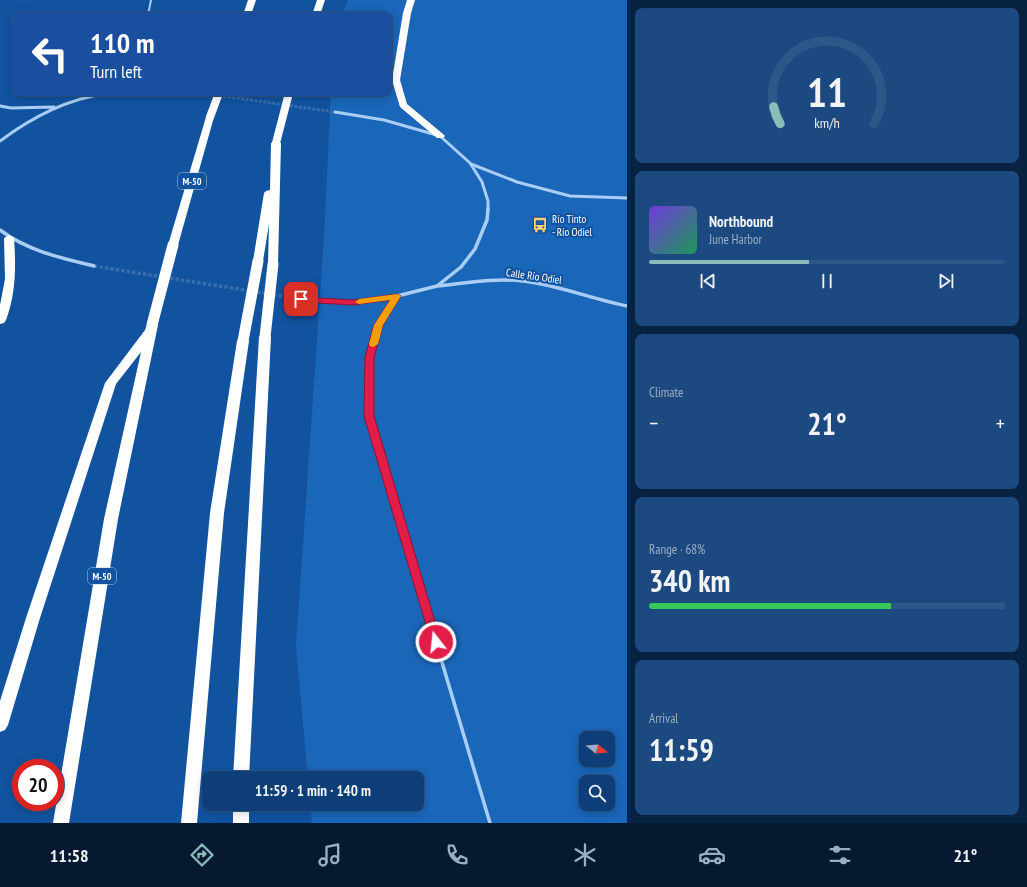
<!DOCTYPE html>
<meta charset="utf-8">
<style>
:root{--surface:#0e3e77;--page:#1c497f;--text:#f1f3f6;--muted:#9baec6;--line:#2e5789;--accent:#8bbbb9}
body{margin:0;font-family:"PT Sans Narrow",sans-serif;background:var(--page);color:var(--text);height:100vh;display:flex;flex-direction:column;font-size:15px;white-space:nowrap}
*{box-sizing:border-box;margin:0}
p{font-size:13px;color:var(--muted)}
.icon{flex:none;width:22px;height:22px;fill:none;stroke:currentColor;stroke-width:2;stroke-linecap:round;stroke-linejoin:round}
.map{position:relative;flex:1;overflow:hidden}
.drawer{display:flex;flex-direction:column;gap:8px;padding:8px;background:#082241;width:400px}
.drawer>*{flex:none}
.top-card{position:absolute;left:12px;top:12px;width:380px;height:84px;border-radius:8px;box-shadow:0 2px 10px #0003,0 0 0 1px var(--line);background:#1a4fa0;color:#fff;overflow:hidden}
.needle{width:26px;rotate:107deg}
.fabs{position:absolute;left:579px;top:731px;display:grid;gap:8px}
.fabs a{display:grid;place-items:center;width:36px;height:36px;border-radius:8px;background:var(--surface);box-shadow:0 2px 10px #0003,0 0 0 1px var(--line);font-size:20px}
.speed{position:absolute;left:12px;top:759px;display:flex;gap:8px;font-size:20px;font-weight:700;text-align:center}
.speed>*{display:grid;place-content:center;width:52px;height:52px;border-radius:50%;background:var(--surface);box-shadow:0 2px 10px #0003,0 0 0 1px var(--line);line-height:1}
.speed .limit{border:6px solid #d22;background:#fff;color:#111}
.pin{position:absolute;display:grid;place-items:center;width:34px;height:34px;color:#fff;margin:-17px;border-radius:8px;box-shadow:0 2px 6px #0006}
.me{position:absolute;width:44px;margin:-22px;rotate:344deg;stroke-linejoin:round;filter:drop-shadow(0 0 3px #0008)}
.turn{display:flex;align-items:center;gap:14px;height:84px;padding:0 12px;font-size:18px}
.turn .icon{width:52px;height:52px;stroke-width:2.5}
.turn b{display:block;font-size:28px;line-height:34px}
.big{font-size:30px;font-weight:600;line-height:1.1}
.drawer .tile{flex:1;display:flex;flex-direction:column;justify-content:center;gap:6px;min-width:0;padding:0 14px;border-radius:8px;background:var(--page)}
.drawer .dial{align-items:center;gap:0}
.dial svg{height:104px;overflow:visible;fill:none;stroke:var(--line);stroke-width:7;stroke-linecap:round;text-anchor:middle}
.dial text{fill:var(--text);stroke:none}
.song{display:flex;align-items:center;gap:12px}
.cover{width:48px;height:48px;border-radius:6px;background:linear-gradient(135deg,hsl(260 70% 55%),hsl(150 70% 35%))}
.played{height:4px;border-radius:2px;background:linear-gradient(90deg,var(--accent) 45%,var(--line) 45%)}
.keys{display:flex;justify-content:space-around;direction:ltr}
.heat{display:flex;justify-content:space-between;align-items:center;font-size:22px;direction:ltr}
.charge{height:6px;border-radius:3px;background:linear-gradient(90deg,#34c759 68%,var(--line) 0)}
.trip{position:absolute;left:202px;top:771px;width:222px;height:40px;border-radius:8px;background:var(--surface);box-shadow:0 2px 10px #0003,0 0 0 1px var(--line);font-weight:600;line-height:40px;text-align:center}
.menu{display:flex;height:64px;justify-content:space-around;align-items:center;background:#061930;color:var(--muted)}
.menu .icon{width:28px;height:28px}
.menu .on{color:var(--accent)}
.menu b{font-size:18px;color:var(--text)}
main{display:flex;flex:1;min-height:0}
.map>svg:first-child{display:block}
</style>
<main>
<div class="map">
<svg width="627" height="823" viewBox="0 0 627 823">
<rect width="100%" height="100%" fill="#12539f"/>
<path fill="#1a66b9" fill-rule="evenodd" d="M348,0H627V823H312L310,804H417V778H308L296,646L324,237L331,93H389V15H342ZM586,738H608V760H586ZM586,782H608V804H586Z"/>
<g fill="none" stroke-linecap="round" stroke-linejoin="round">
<path stroke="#366dad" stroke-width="3" stroke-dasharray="3 1.5" stroke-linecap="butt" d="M201,93L335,112"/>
<path stroke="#366dad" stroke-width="3.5" stroke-dasharray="3.5 2" stroke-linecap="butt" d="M94,266L301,299"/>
<path stroke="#a9cdf4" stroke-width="2" d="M148,15L151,0"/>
<path stroke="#a9cdf4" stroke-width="3" d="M388,479L369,416L370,357L379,325L397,296"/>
<path stroke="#a9cdf4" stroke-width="3.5" d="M387,478L490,823"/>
<path stroke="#a9cdf4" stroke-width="3" d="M0,106L11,108L54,107
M335,112L384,120L440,136L470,163L482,182L488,201V210
M0,141C34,116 67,99 109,93
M471,164L517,182L570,196L627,198"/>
<path stroke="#a9cdf4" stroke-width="3.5" d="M0,230C28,251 61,258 94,266
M437,286C466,283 494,278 523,281C558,285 592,299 627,306
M301,299L353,303L397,296L437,286L461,267L475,249L487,220L488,209"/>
<path fill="#fff" fill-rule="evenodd" d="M248,0H256L251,15H243Z
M317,0H325L320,15H312Z
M407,0H415L411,13L400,80L407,104L443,134L445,136L443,138H437L400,107L392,80L403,13Z
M210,114L214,117L178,245L177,247H169L168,245L206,117Z
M276,140L281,143L278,264L273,267L268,264L269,224L263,261L258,264L253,261L264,193L266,191L270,190L271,143Z
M9,235L14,238C16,267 16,293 6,320L4,323L0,324V305L5,279L4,238Z
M152,321L156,322L158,325L118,519L69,823H53L104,519L141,352L116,384L40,618L8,725L5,730L0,732V701L26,618L105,383L145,330L148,322Z
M265,333L269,334L271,337L249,778H233L259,337L261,334Z
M243,337L247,338L249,341L224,513L197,823H181L210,513L237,341L239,338Z
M233,804H249V823H233Z"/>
<path stroke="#fff" stroke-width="8" d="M210,117L219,93
M276,143L289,93"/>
<path stroke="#fff" stroke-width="11" d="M152,325L173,245
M265,337L273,264
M243,341L258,261"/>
</g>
<path fill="#e11d48" stroke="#92132f" d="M397,294L401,296L383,325L374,357V416L441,642L440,645L436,647L432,645L431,642L364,416L365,357L374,325L390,300L353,305L301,302L297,299L301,297L353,300Z"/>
<path fill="#f59e0b" d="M397,294L401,296L383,325L378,344L373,347L370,346L369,344L374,325L390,300L359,304L355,302L359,299Z"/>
<defs>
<g id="bus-bare" transform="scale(1.2)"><path d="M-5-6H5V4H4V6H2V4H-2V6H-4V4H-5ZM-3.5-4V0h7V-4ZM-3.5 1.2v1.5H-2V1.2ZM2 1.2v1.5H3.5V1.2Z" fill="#ffd16d" stroke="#12539f" stroke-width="2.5" paint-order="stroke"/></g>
</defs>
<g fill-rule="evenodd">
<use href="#bus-bare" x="540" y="225"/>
</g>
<g text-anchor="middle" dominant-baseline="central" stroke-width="4" stroke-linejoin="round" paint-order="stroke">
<g fill="#12539f" stroke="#b8cbe2" stroke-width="1">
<rect x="178" y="173" width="28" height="16" rx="3"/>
<rect x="88" y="568" width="28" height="16" rx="3"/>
</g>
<g font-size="10" font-weight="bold" fill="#fff">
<text x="192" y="181">M-50</text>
<text x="102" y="576">M-50</text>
</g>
<g font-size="11" fill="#fff" stroke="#12539f" text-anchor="start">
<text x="552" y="219">Río Tinto<tspan x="552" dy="13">- Río Odiel</tspan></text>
</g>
<g font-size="11" fill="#fff" stroke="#12539f">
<text transform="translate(534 276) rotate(8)">Calle Río Odiel</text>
</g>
</g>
</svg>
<div class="fabs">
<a><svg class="needle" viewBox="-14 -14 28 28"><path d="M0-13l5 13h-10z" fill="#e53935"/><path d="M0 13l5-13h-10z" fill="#9baec6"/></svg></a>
<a><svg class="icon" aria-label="search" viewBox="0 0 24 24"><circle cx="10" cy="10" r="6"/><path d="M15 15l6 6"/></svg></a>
</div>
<div class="speed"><div class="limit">20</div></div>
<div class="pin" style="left:301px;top:299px;background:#d93025"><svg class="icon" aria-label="arrive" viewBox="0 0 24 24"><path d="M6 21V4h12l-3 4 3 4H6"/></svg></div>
<svg class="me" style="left:436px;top:642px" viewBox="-20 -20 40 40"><circle r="17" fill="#e11d48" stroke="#fff" stroke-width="3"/><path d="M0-11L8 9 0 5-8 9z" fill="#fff"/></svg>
<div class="trip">11:59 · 1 min · 140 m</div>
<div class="top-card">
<div class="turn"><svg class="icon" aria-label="left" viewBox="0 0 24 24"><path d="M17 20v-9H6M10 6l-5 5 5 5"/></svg><div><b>110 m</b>Turn left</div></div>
</div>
</div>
<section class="drawer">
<div class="tile dial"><svg viewBox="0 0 100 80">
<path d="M14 69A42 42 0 1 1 86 69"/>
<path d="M14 69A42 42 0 0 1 9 56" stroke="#8bbbb9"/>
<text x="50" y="56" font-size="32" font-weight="700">11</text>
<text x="50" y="72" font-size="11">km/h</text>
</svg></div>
<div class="tile">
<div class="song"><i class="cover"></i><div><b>Northbound</b><p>June Harbor</p></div></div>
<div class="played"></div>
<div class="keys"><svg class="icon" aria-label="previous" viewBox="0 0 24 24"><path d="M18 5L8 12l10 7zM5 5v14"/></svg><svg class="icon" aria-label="pause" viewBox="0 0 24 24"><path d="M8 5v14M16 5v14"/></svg><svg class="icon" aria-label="next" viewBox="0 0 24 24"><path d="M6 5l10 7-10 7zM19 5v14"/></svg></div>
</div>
<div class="tile"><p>Climate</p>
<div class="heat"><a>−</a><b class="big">21°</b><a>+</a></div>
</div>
<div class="tile"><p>Range · 68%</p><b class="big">340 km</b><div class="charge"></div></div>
<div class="tile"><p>Arrival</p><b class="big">11:59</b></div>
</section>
</main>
<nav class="menu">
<b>11:58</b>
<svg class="icon on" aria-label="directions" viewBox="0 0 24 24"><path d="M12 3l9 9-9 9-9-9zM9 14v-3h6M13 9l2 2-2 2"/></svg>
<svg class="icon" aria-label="music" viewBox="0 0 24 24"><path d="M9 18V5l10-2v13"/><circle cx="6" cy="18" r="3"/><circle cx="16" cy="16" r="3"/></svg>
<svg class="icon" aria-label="phone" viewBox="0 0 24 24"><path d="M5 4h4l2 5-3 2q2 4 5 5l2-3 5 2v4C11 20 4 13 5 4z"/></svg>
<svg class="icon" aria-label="climate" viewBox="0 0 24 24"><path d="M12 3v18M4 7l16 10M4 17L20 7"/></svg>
<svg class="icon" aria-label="car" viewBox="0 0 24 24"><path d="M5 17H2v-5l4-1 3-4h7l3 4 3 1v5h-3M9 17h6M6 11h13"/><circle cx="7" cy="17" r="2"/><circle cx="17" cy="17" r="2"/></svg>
<svg class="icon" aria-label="filters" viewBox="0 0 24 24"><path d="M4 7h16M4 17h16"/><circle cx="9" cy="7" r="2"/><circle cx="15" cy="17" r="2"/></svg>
<b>21°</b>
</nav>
